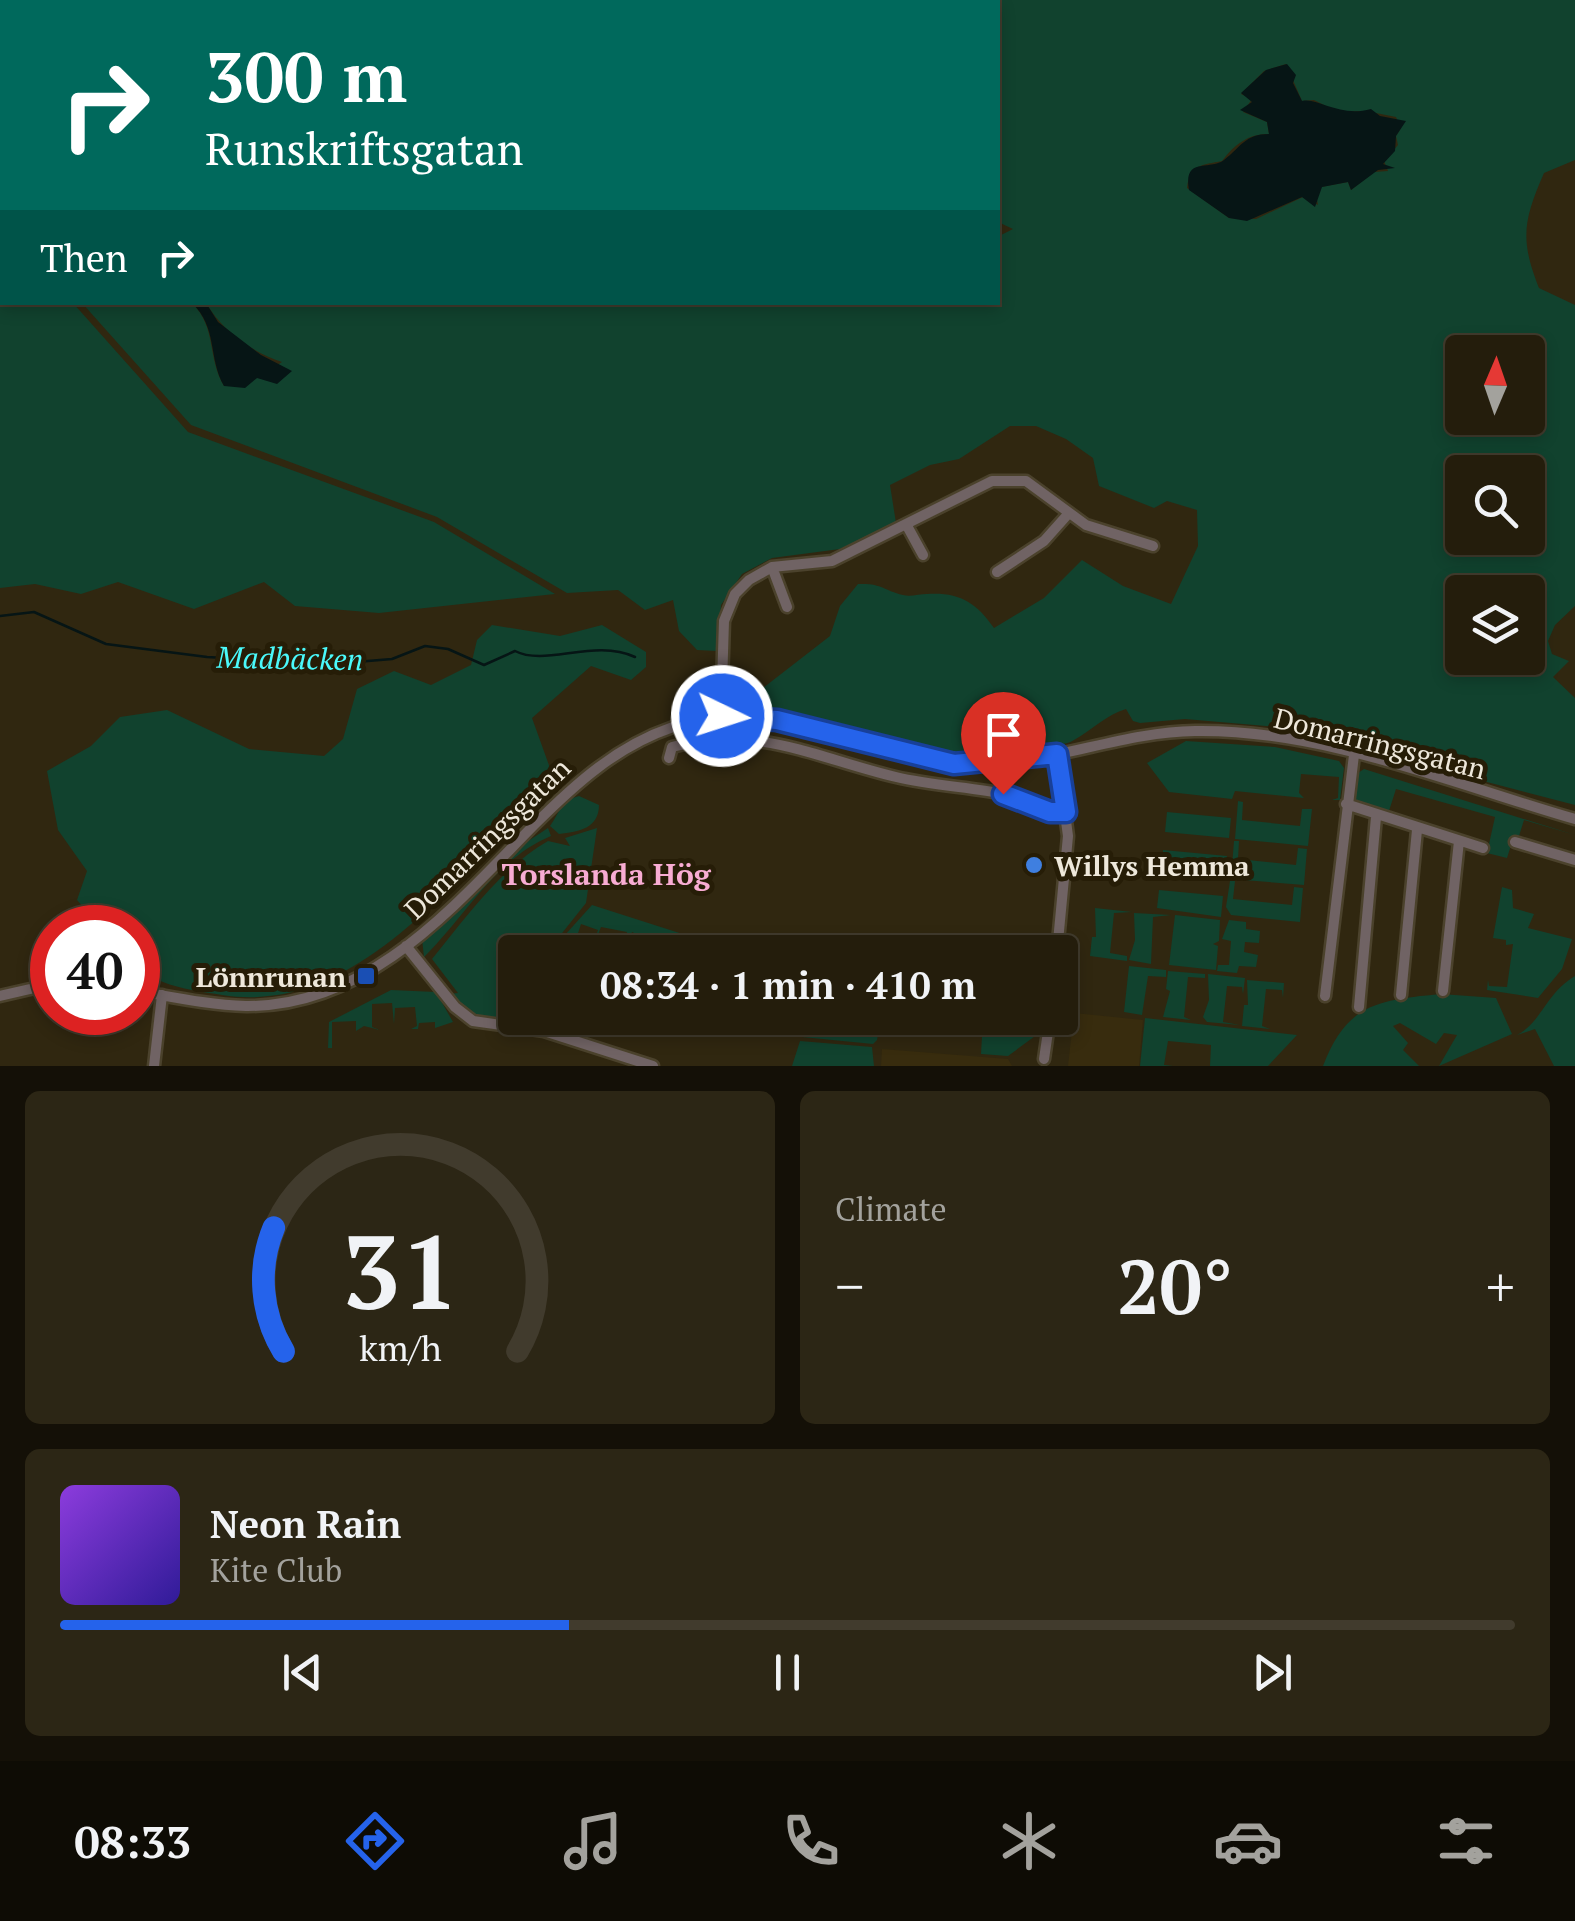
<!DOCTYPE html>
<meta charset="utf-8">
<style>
:root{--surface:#241d0c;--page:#2c2615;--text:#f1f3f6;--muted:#a3a29d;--line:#413b2d;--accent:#2563eb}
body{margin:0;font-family:"PT Serif",serif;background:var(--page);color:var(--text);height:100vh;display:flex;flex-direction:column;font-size:38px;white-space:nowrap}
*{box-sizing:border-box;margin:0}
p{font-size:32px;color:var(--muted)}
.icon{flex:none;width:55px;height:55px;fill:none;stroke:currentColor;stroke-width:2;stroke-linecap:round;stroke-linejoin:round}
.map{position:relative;height:1066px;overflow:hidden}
.panel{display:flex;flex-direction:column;gap:25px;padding:25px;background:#141007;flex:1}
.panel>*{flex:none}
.banner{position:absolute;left:0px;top:0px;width:1000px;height:305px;box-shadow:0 5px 15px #0003,0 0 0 2px var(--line);background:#00695c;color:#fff;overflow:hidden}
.needle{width:65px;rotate:2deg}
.buttons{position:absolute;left:1445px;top:335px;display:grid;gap:20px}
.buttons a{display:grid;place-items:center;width:100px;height:100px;border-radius:10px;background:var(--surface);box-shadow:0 5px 15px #0003,0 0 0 2px var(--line);font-size:50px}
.speed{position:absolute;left:30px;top:905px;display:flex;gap:20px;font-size:50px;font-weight:700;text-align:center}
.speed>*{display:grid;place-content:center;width:130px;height:130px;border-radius:50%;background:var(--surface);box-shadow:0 5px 15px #0003,0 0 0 2px var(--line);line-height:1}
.speed .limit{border:15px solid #d22;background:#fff;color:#111}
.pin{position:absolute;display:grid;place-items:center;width:85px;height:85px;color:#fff;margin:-102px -42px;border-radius:50% 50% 50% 0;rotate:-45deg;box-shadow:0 0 10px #0007}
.pin .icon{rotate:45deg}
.me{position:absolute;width:110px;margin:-55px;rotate:94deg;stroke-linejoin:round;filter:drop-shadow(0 0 8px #0008)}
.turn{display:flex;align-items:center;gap:35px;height:210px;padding:0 40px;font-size:45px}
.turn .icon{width:130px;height:130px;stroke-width:2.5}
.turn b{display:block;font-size:70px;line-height:85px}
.then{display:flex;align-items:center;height:95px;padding:0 40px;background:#0003;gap:20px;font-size:38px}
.big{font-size:75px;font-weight:800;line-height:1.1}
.panel .widget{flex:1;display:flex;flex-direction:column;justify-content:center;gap:15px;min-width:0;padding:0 35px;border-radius:15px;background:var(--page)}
.panel .dial{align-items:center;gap:0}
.dial svg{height:260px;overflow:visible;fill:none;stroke:var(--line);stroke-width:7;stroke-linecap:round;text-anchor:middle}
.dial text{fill:var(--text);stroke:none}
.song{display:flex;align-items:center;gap:30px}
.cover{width:120px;height:120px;border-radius:15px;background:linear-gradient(135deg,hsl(270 70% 55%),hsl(250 70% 35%))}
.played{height:10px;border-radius:5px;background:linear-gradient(90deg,var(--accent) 35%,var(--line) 35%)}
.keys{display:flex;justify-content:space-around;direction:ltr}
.heat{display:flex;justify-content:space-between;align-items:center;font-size:55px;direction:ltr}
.panel .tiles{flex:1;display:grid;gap:25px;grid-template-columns:1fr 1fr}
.widget:last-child{grid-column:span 2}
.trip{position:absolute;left:498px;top:935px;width:580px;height:100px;border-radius:10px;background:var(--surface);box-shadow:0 5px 15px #0003,0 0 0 2px var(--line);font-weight:800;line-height:100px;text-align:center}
.tab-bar{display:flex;height:160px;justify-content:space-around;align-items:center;background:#0e0c05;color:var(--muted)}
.tab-bar .icon{width:70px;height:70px}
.tab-bar .on{color:var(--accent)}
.tab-bar b{font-size:45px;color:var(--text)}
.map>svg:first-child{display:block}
</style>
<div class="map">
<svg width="1575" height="1066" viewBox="0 0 1575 1066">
<rect width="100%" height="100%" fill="#302710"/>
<path fill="#382c0e" d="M1074,1013L1143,1020L1139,1066H1068Z
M882,1049L1008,1059L1012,1066H881Z"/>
<path fill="#11422e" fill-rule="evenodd" d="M0,0H455L461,2H2V214Z
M660,0H1575V160L1544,173C1523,221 1520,240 1539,288L1575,305V606L1555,625L1548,641L1552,654L1569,661L1553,677L1575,698V805L1277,727L1185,719L1140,723L1133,721L1126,709C1107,714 1091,731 1074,740C1067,745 1052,745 1044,747C948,769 855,736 763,712V688L830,636L840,606L858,584C882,583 883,590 903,595C910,597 920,594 927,594C959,592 976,602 994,628L1044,598L1082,560L1123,586L1171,604L1198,546L1197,510L1167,501L1154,508L1099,486L1093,458L1066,439L1036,426H1010L959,459L930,465L890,485L896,523L840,549L772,558L742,574L721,605L717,651L697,650L679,631L673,600L645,610L618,590L567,593L437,517L191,425L82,303H192C217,328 207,357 224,386L257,378L282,362C251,352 222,330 206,303L998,302V232L1001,235L1013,229L998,222V2ZM1286,64L1302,101L1314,100L1338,112L1366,111L1396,117L1401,128L1396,136L1398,145L1384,161L1388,171L1374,172L1351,190L1348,182L1321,187L1316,194L1318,205L1303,197L1256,219L1229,218L1187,188C1190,164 1202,165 1222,161C1235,144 1248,134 1269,134L1267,122L1243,112L1252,99L1241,94L1264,71ZM1462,352H1528V418H1462ZM1462,472H1528V538H1462ZM1462,592H1528V658H1462Z
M0,221L2,302L73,303L188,432L434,522L555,594L379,613L295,606L264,582L194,609L118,582L81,594L35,584L0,588Z
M492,625L560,636L602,625L646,652V667L631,680L591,666L532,718L550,768L562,784C463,859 366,1018 222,995C204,992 180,989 163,982C152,978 149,969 138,966V928L91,927L94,919L77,900L87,871L58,830L47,771L91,746L120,717L167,710L249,749L324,756L343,739L357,689L394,671L431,685L471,665L477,640Z
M1186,741L1275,747L1339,761L1344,768L1340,800H1332L1338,798L1339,777L1301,774L1299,793L1304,798L1235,791L1232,799L1169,792L1147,763Z
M1364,769L1575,835L1524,820L1519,836L1525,841L1513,839L1507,858L1487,853L1495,817L1396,789L1388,814L1353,807L1355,775Z
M579,796L599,805C599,828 579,832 559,834L550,826C559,814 560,801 579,796Z
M1238,801L1243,802L1242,820L1300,826L1302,809H1312L1308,846L1235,839Z
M1167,812L1231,818L1229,838L1165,832Z
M548,828L551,836C495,859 465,917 424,957L422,939L513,851Z
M597,828L586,903L547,952H518L506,947C496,958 499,967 503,981L512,974L515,960V1018H531L530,1025C495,1024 474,1020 450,994L458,993L432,959C466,917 501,868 548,841L570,846L565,838Z
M1234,841H1239L1238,859L1296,865L1298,848L1307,849L1304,885L1231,879Z
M1163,850L1227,856L1225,877L1162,871Z
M1230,881H1235L1233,899L1292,905L1294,887L1303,888L1300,922L1231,915L1226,907Z
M1502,887L1512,890L1513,908L1534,914L1528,928L1572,939L1562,969L1538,998L1487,990L1488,980L1489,986L1507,987L1513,944L1500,946L1506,945V940L1493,938Z
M1159,890L1223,896L1221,917L1157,908Z
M592,905L720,946L719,952H676L660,944L655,952L657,944L632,932L626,952H621L627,932L601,927L591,952L598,930L581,924L572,952L555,946Z
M1095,908L1132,912L1114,913L1110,953L1127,956V961L1090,956L1092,937H1096Z
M1134,913L1171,915L1153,917L1151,964L1129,960L1135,940Z
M1175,915L1220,920L1219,941L1213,944L1218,946L1216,970L1169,965Z
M1229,920L1246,922V929L1260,931L1259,943L1245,942L1244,952L1258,955L1256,967L1239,966L1237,973L1217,971L1218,965H1229L1231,941L1222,939Z
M1129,966L1166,970V977L1148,976L1142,1015L1124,1012Z
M1168,971L1205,974V978L1188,977L1184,1017L1191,1020L1163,1017L1170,991L1166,989Z
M1208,974L1245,978L1243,994L1242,987L1227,986L1223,1022L1240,1025L1207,1022L1203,1017L1209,1000Z
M1575,976V1066H1554L1535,1029L1517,1035C1542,1022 1545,994 1575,976Z
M1247,980L1284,983L1283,998L1282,990L1266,989L1262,1026L1270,1029L1242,1026L1244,1005H1248Z
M391,990L436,992L453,1022L435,1028V1022L419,1023L418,1029H411L417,1026L415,1007L395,1008L394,1024L392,1003L372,1004V1027L380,1030L364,1026L356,1031V1021L332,1022V1048H328L329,1022Z
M1441,994L1496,998L1512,1034L1439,1066L1457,1035L1444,1033L1436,1044L1400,1023L1393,1026L1408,1043L1403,1050L1419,1066H1323C1347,1003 1379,1000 1441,994Z
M808,1018H881L877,1040L873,1044L802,1037Z
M983,1018H1044L1042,1031L1008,1056L981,1054Z
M1145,1018L1297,1035L1268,1066H1210L1211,1045L1168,1041L1164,1065L1173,1066H1140Z
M800,1041L872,1047L874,1066H792Z"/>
<path fill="#061515" d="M1287,64L1296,75L1293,83L1302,101C1318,97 1339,118 1371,109L1380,116L1406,121L1396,136L1395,151L1383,164L1395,168L1378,170L1351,190L1348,182L1322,187L1315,207L1302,197L1247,221L1229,218L1189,190C1183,156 1210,171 1224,160C1241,147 1245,134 1269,134L1267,122L1240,110L1252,102L1241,93L1266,70Z
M192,303H206L218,322L261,355L292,371L277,384L257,378L245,388L224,386C208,358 218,328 192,303Z"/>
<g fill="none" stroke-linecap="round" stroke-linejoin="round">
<path stroke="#061515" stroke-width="2.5" d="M0,616L34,612L106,644L207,657L332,664L392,659L425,646L448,649L484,665L515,651C546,667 594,638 635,657"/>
<g stroke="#4b422c" stroke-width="15">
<path id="minor" d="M906,524L923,555
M772,567L787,607
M997,572L1044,541L1069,513
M721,716L724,621L735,594L749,580L772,567L832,561L992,481H1026L1086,525L1153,546
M1057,754L1068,836L1057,952
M669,758L672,747C759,724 815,758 896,777C934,786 972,787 1010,795C1031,799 1042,814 1067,812
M1346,804L1483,848
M1515,842L1575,860
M406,946L455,1007L473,1021L544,1031L653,1066
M138,991C173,997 209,1005 246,1006C370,1007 454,906 534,825C576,783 617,746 673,727C771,694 860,754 956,763C1037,771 1115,732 1195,731C1324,729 1453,784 1575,819
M1443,991L1459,841
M1401,995L1417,830
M0,996L52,984
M1325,996L1354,755
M1359,1007L1376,817
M1044,1059L1050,1018
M154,1066L162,995"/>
</g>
<use href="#minor" stroke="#706364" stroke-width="10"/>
</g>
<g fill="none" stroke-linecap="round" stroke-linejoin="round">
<g stroke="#184099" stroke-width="25">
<path id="route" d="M722,716L777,720L954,764L1057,754L1066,812H1050L1003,794"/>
</g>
<use href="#route" stroke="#2563eb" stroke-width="18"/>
</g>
<circle fill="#3f7fe0" stroke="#261d07" stroke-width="4" cx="1034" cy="865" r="10"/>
<rect fill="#1a4fb4" stroke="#261d07" stroke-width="4" x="356" y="966" width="20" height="20" rx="5"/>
<g text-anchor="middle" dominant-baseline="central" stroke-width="10" stroke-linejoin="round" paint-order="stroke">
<g font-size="28" fill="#eee8db" stroke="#261d07">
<text transform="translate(1380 743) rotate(14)">Domarringsgatan</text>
<text transform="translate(487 838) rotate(-44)">Domarringsgatan</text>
</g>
<g font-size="28" font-weight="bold" fill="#eee8db" stroke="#261d07" text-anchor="start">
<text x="1054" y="865">Willys Hemma</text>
<text x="346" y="976" text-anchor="end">Lönnrunan</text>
</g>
<g font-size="30" font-style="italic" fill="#4af9fb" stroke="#261d07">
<text transform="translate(290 658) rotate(1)">Madbäcken</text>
</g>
<g font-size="30" font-weight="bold" fill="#f8acd3" stroke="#261d07">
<text x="606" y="874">Torslanda Hög</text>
</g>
</g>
</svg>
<div class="buttons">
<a><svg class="needle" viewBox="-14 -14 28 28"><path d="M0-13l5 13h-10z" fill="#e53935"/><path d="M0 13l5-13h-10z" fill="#a3a29d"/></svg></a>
<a><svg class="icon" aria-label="search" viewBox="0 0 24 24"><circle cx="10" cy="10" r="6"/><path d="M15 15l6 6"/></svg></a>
<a><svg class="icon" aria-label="layers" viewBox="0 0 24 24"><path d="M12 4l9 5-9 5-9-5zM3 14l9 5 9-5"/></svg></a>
</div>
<div class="speed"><div class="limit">40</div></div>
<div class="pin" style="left:1003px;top:794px;background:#d93025"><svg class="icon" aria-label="arrive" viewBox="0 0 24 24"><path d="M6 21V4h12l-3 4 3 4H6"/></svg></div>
<svg class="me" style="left:722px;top:716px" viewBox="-20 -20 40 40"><circle r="17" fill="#2563eb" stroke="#fff" stroke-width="3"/><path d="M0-11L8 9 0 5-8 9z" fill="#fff"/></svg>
<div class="trip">08:34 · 1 min · 410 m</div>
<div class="banner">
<div class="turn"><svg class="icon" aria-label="right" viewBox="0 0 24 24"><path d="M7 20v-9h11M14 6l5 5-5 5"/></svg><div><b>300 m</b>Runskriftsgatan</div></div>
<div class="then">Then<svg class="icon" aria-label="right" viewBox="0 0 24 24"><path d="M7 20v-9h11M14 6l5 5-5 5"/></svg></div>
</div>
</div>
<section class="panel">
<div class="tiles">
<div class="widget dial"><svg viewBox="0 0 100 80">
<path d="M14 69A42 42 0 1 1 86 69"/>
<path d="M14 69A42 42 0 0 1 11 31" stroke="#2563eb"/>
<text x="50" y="56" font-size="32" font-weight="700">31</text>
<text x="50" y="72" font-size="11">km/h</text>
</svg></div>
<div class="widget"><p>Climate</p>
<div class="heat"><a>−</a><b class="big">20°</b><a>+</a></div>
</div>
<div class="widget">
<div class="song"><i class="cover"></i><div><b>Neon Rain</b><p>Kite Club</p></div></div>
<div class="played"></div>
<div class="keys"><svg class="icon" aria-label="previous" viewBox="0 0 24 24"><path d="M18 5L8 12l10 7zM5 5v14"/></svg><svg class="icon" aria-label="pause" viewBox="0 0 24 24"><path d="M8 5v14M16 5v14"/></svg><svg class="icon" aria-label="next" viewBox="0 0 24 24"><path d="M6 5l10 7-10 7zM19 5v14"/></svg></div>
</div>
</div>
</section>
<nav class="tab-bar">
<b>08:33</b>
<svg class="icon on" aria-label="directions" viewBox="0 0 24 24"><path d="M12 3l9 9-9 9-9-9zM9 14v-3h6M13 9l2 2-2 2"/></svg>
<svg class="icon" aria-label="music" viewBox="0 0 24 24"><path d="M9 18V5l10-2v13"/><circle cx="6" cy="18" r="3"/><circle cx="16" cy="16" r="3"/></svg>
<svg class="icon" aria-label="phone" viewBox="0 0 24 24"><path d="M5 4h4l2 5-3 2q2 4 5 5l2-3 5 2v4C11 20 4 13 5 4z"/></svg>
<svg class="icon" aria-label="climate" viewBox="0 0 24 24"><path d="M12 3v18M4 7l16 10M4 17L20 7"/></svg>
<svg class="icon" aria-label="car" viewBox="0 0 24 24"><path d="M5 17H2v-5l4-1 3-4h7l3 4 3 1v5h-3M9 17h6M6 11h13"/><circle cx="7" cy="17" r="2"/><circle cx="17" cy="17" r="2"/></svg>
<svg class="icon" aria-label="filters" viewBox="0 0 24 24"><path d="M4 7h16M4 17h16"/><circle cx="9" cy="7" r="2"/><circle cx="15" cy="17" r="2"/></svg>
</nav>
